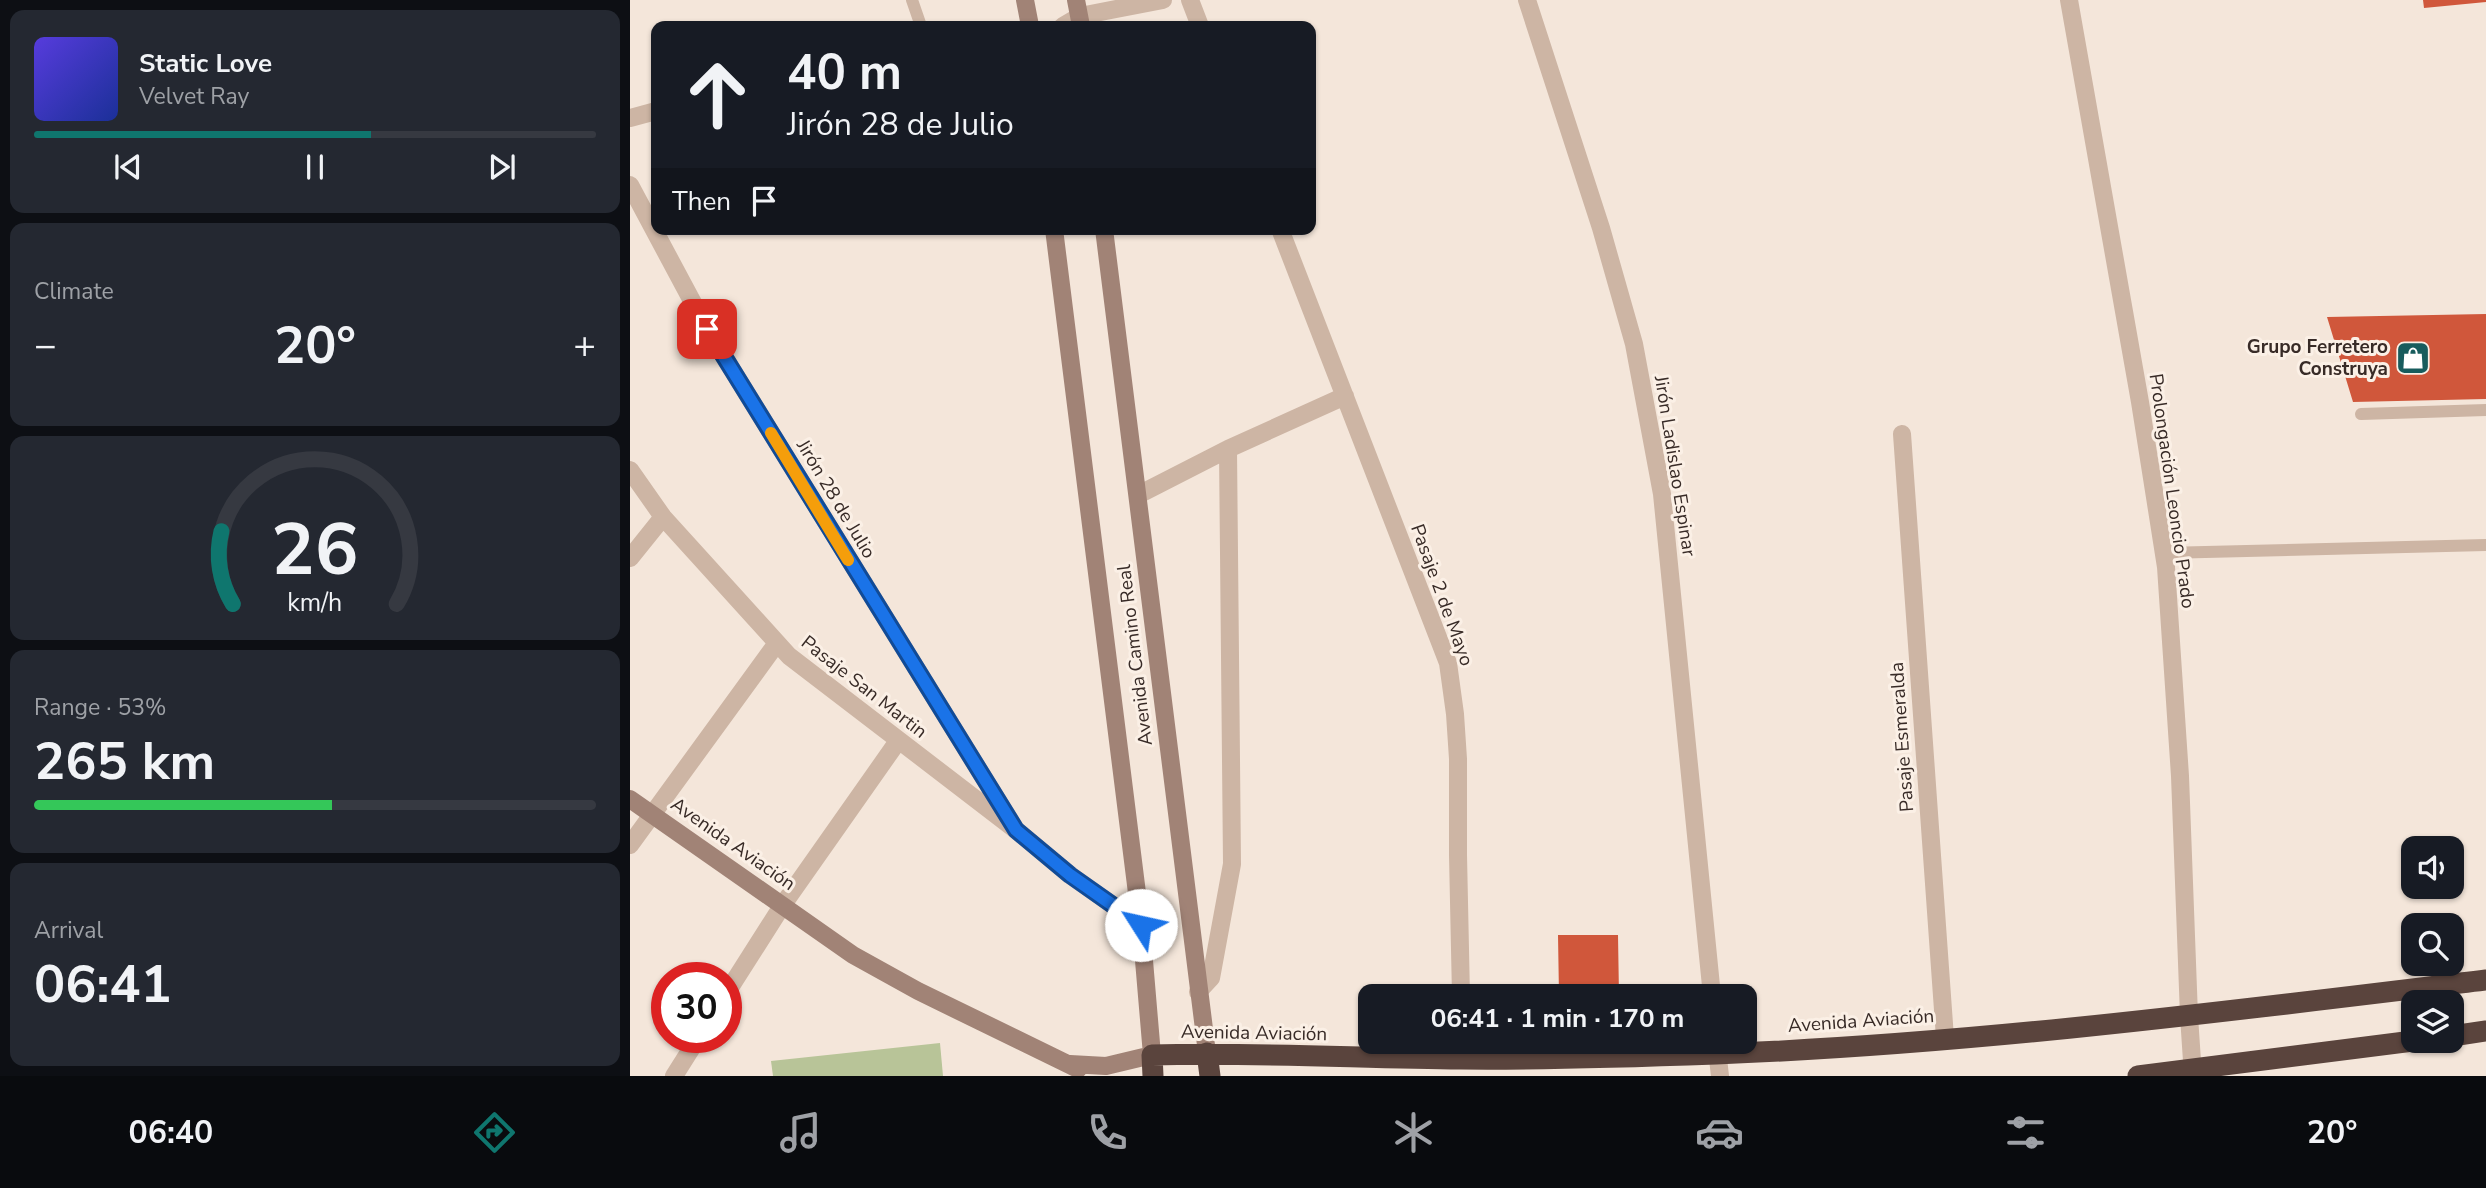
<!DOCTYPE html>
<meta charset="utf-8">
<style>
:root{--surface:#171b24;--page:#242831;--text:#f1f3f6;--muted:#9ea1a6;--line:#363941;--accent:#0f766e}
body{margin:0;font-family:"Nunito Sans",sans-serif;background:var(--page);color:var(--text);height:100vh;display:flex;flex-direction:column;font-size:26px;white-space:nowrap}
*{box-sizing:border-box;margin:0}
p{font-size:23px;color:var(--muted)}
.icon{flex:none;width:38px;height:38px;fill:none;stroke:currentColor;stroke-width:2;stroke-linecap:round;stroke-linejoin:round}
.map{position:relative;flex:1;overflow:hidden}
.details{display:flex;flex-direction:column;gap:10px;padding:10px;background:#0d0f14;width:630px}
.details>*{flex:none}
.guide{position:absolute;left:21px;top:21px;width:665px;height:214px;border-radius:14px;box-shadow:0 2px 5px #0004;background:#171b24;color:var(--text);overflow:hidden}
.tools{position:absolute;left:1771px;top:836px;display:grid;gap:14px}
.tools a{display:grid;place-items:center;width:63px;height:63px;border-radius:14px;background:var(--surface);box-shadow:0 2px 5px #0004;font-size:35px}
.speed{position:absolute;left:21px;top:962px;display:flex;gap:14px;font-size:35px;font-weight:700;text-align:center}
.speed>*{display:grid;place-content:center;width:91px;height:91px;border-radius:50%;background:var(--surface);box-shadow:0 2px 5px #0004;line-height:1}
.speed .limit{border:10px solid #d22;background:#fff;color:#111}
.pin{position:absolute;display:grid;place-items:center;width:60px;height:60px;color:#fff;margin:-30px;border-radius:14px;box-shadow:0 4px 10px #0006}
.me{position:absolute;width:77px;margin:-38px;rotate:305deg;stroke-linejoin:round;filter:drop-shadow(0 0 5px #0008)}
.turn{display:flex;align-items:center;gap:24px;height:147px;padding:0 21px;font-size:32px}
.turn .icon{width:91px;height:91px;stroke-width:2.5}
.turn b{display:block;font-size:49px;line-height:60px}
.then{display:flex;align-items:center;height:66px;padding:0 21px;background:#0003;gap:14px;font-size:26px}
.big{font-size:52px;font-weight:700;line-height:1.1}
.details .card{flex:1;display:flex;flex-direction:column;justify-content:center;gap:10px;min-width:0;padding:0 24px;border-radius:14px;background:var(--page)}
.details .dial{align-items:center;gap:0}
.dial svg{height:182px;overflow:visible;fill:none;stroke:var(--line);stroke-width:7;stroke-linecap:round;text-anchor:middle}
.dial text{fill:var(--text);stroke:none}
.song{display:flex;align-items:center;gap:21px}
.cover{width:84px;height:84px;border-radius:10px;background:linear-gradient(135deg,hsl(250 70% 55%),hsl(230 70% 35%))}
.played{height:7px;border-radius:4px;background:linear-gradient(90deg,var(--accent) 60%,var(--line) 60%)}
.keys{display:flex;justify-content:space-around;direction:ltr}
.heat{display:flex;justify-content:space-between;align-items:center;font-size:38px;direction:ltr}
.charge{height:10px;border-radius:5px;background:linear-gradient(90deg,#34c759 53%,var(--line) 0)}
.trip{position:absolute;left:728px;top:984px;width:399px;height:70px;border-radius:14px;background:var(--surface);box-shadow:0 2px 5px #0004;font-weight:700;line-height:70px;text-align:center}
.tabs{display:flex;height:112px;justify-content:space-around;align-items:center;background:#090b0e;color:var(--muted)}
.tabs .icon{width:49px;height:49px}
.tabs .selected{color:var(--accent)}
.tabs b{font-size:32px;color:var(--text)}
main{display:flex;flex:1;min-height:0}
.map>svg:first-child{display:block}
</style>
<main>
<section class="details">
<div class="card">
<div class="song"><i class="cover"></i><div><b>Static Love</b><p>Velvet Ray</p></div></div>
<div class="played"></div>
<div class="keys"><svg class="icon" aria-label="previous" viewBox="0 0 24 24"><path d="M18 5L8 12l10 7zM5 5v14"/></svg><svg class="icon" aria-label="pause" viewBox="0 0 24 24"><path d="M8 5v14M16 5v14"/></svg><svg class="icon" aria-label="next" viewBox="0 0 24 24"><path d="M6 5l10 7-10 7zM19 5v14"/></svg></div>
</div>
<div class="card"><p>Climate</p>
<div class="heat"><a>−</a><b class="big">20°</b><a>+</a></div>
</div>
<div class="card dial"><svg viewBox="0 0 100 80">
<path d="M14 69A42 42 0 1 1 86 69"/>
<path d="M14 69A42 42 0 0 1 9 37" stroke="#0f766e"/>
<text x="50" y="56" font-size="32" font-weight="700">26</text>
<text x="50" y="72" font-size="11">km/h</text>
</svg></div>
<div class="card"><p>Range · 53%</p><b class="big">265 km</b><div class="charge"></div></div>
<div class="card"><p>Arrival</p><b class="big">06:41</b></div>
</section>
<div class="map">
<svg width="1856" height="1076" viewBox="0 0 1856 1076">
<rect width="100%" height="100%" fill="#f4e6da"/>
<path fill="#b8c498" d="M310,1043L313,1076H143L141,1061Z"/>
<path fill="#d0573b" d="M1793,0H1856V2L1794,8Z
M1856,314V399L1723,402L1697,317Z
M928,935H988L989,996H929Z"/>
<g fill="none" stroke-linecap="round" stroke-linejoin="round">
<path stroke="#cdb5a4" stroke-width="12" d="M282,0L291,26
M1731,414L1856,410
M1534,553L1856,545"/>
<path stroke="#cdb5a4" stroke-width="18" d="M560,0L570,26
M897,0L971,228L1004,344L1032,494L1082,996
M1439,0L1510,402L1536,567L1550,776L1559,1016L1563,1076
M433,26L450,16L533,0
M0,118L26,111
M0,185L77,329L386,830
M650,229L818,663L825,714L828,759V855L831,996
M1272,434L1315,1038
M0,470L33,517L159,656L386,830L440,875L511,925
M508,495L598,449
M0,558L33,517
M0,845L147,643
M568,992L581,978L602,864L598,449L715,396
M96,994L152,906L268,741
M833,1041V1059
M1086,1041L1090,1076
M44,1076L68,1038"/>
<path stroke="#a18376" stroke-width="18" d="M395,0L400,26
M446,0L451,26
M424,229L511,925L522,1055L476,1066L440,1064
M474,229L577,1053
M0,799L223,955L288,991L448,1069"/>
<path stroke="#5a443d" stroke-width="21" d="M1822,1036L1856,1031
M577,1053L580,1076
M523,1076L522,1055C625,1052 728,1058 831,1059C916,1060 1002,1057 1086,1054C1344,1044 1600,1011 1856,980
M1508,1076L1783,1041"/>
</g>
<g fill="none" stroke-linecap="round" stroke-linejoin="round">
<g stroke="#114b97" stroke-width="18">
<path id="route" d="M77,329L386,830L440,875L511,925"/>
</g>
<use href="#route" stroke="#1a73e8" stroke-width="12"/>
<path stroke="#f59e0b" stroke-width="12" d="M141,433L218,560"/>
</g>
<defs>
<g id="shop-square" transform="scale(1.75)"><rect x="-9" y="-9" width="18" height="18" rx="4" fill="#185c5d" stroke="#fbf0e6"/><path d="M-5-2.5h2.3a2.7 3.5 0 0 1 5.4 0H5L5.5 6h-11ZM-1.5-2.5h3a1.5 2.3 0 0 0-3 0Z" fill="#fff"/></g>
</defs>
<g fill-rule="evenodd">
<use href="#shop-square" x="1783" y="358"/>
</g>
<g text-anchor="middle" dominant-baseline="central" stroke-width="6" stroke-linejoin="round" paint-order="stroke">
<g font-size="19" font-weight="bold" fill="#382b27" stroke="#fbf0e6" text-anchor="end">
<text x="1758" y="347">Grupo Ferretero<tspan x="1758" dy="22">Construya</tspan></text>
</g>
<g font-size="19" fill="#382b27" stroke="#fbf0e6">
<text transform="translate(1045 466) rotate(81)">Jirón Ladislao Espinar</text>
<text transform="translate(1542 491) rotate(82)">Prolongación Leoncio Prado</text>
<text transform="translate(206 499) rotate(59)">Jirón 28 de Julio</text>
<text transform="translate(812 595) rotate(70)">Pasaje 2 de Mayo</text>
<text transform="translate(505 655) rotate(-97)">Avenida Camino Real</text>
<text transform="translate(234 687) rotate(38)">Pasaje San Martin</text>
<text transform="translate(1272 737) rotate(-94)">Pasaje Esmeralda</text>
<text transform="translate(103 844) rotate(35)">Avenida Aviación</text>
<text transform="translate(1231 1021) rotate(-4)">Avenida Aviación</text>
<text transform="translate(624 1033) rotate(1)">Avenida Aviación</text>
</g>
</g>
</svg>
<div class="tools">
<a><svg class="icon" aria-label="sound" viewBox="0 0 24 24"><path d="M4 9h4l5-4v14l-5-4H4zM17 9q2 3 0 6"/></svg></a>
<a><svg class="icon" aria-label="search" viewBox="0 0 24 24"><circle cx="10" cy="10" r="6"/><path d="M15 15l6 6"/></svg></a>
<a><svg class="icon" aria-label="layers" viewBox="0 0 24 24"><path d="M12 4l9 5-9 5-9-5zM3 14l9 5 9-5"/></svg></a>
</div>
<div class="speed"><div class="limit">30</div></div>
<div class="pin" style="left:77px;top:329px;background:#d93025"><svg class="icon" aria-label="arrive" viewBox="0 0 24 24"><path d="M6 21V4h12l-3 4 3 4H6"/></svg></div>
<svg class="me" style="left:511px;top:925px" viewBox="-20 -20 40 40"><circle r="19" fill="#fff"/><path d="M0-13L10 11 0 6-10 11z" fill="#1a73e8"/></svg>
<div class="trip">06:41 · 1 min · 170 m</div>
<div class="guide">
<div class="turn"><svg class="icon" aria-label="ahead" viewBox="0 0 24 24"><path d="M12 20V5M6 11l6-6 6 6"/></svg><div><b>40 m</b>Jirón 28 de Julio</div></div>
<div class="then">Then<svg class="icon" aria-label="arrive" viewBox="0 0 24 24"><path d="M6 21V4h12l-3 4 3 4H6"/></svg></div>
</div>
</div>
</main>
<nav class="tabs">
<b>06:40</b>
<svg class="icon selected" aria-label="directions" viewBox="0 0 24 24"><path d="M12 3l9 9-9 9-9-9zM9 14v-3h6M13 9l2 2-2 2"/></svg>
<svg class="icon" aria-label="music" viewBox="0 0 24 24"><path d="M9 18V5l10-2v13"/><circle cx="6" cy="18" r="3"/><circle cx="16" cy="16" r="3"/></svg>
<svg class="icon" aria-label="phone" viewBox="0 0 24 24"><path d="M5 4h4l2 5-3 2q2 4 5 5l2-3 5 2v4C11 20 4 13 5 4z"/></svg>
<svg class="icon" aria-label="climate" viewBox="0 0 24 24"><path d="M12 3v18M4 7l16 10M4 17L20 7"/></svg>
<svg class="icon" aria-label="car" viewBox="0 0 24 24"><path d="M5 17H2v-5l4-1 3-4h7l3 4 3 1v5h-3M9 17h6M6 11h13"/><circle cx="7" cy="17" r="2"/><circle cx="17" cy="17" r="2"/></svg>
<svg class="icon" aria-label="filters" viewBox="0 0 24 24"><path d="M4 7h16M4 17h16"/><circle cx="9" cy="7" r="2"/><circle cx="15" cy="17" r="2"/></svg>
<b>20°</b>
</nav>
